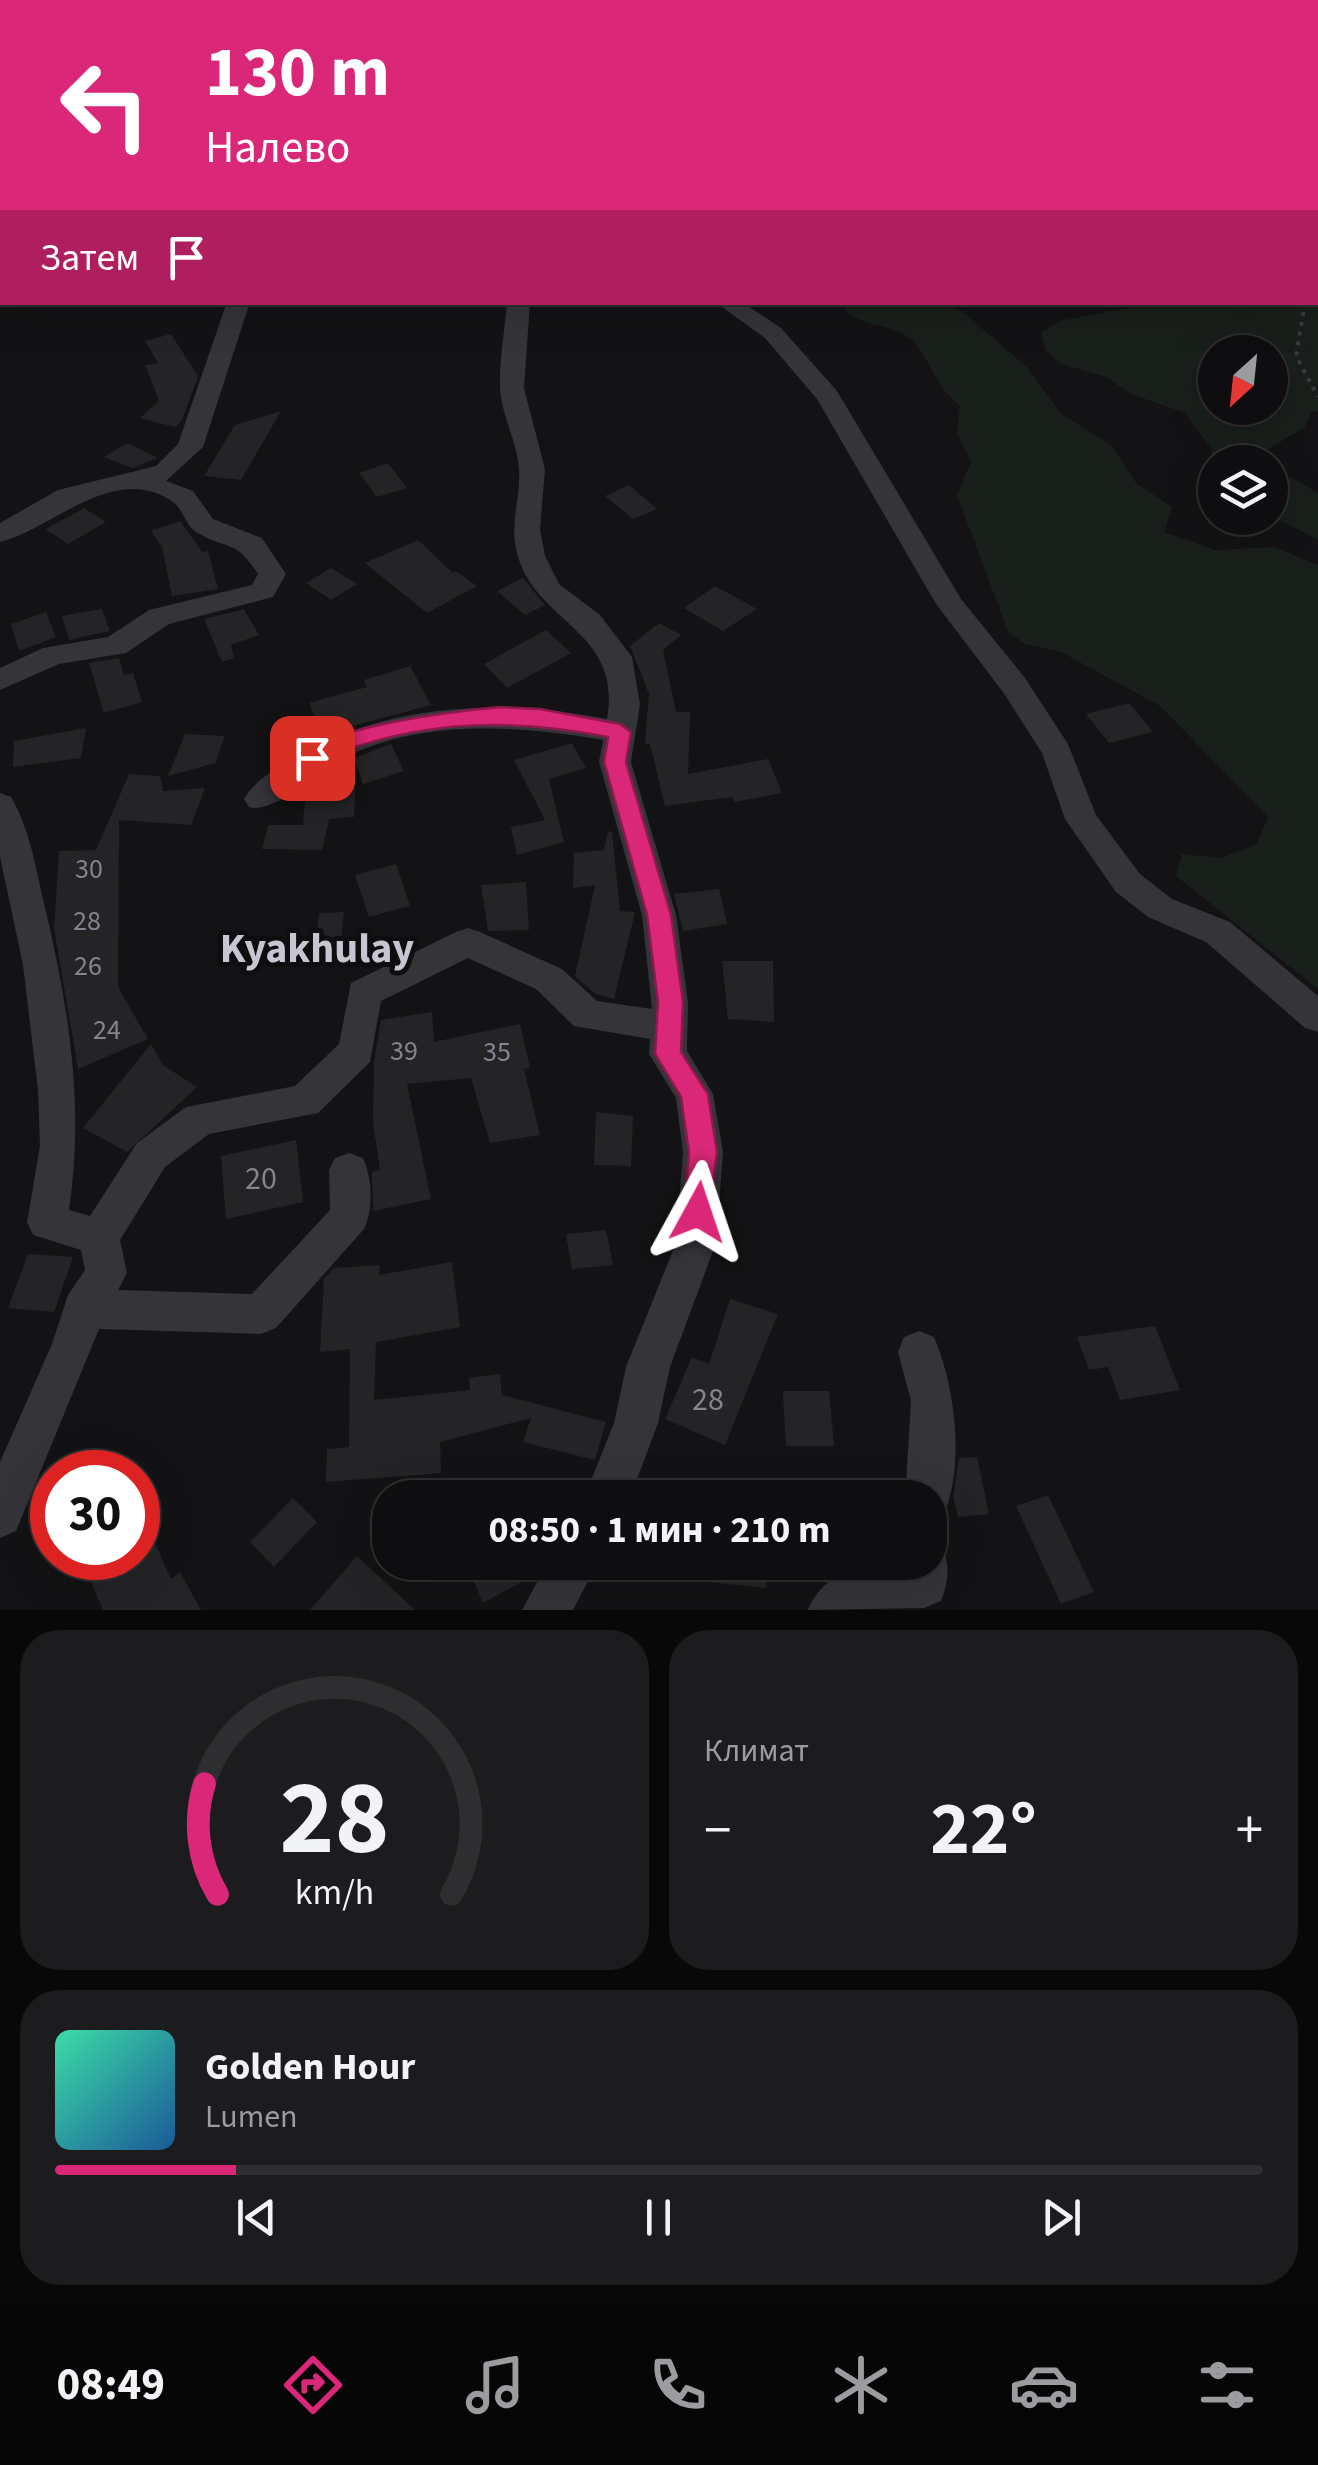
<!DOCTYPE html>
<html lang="ru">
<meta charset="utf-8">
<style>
:root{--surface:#0e0e10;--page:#1c1c1e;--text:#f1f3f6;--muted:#9b9c9f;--line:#2e2e30;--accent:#db2777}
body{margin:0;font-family:"Source Sans 3",sans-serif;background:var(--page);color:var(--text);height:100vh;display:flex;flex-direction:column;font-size:38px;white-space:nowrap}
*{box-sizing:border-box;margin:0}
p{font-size:32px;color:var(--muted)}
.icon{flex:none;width:55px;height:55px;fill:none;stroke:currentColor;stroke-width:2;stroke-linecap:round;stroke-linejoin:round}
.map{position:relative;height:1610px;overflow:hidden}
.details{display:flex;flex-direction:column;gap:20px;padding:20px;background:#080809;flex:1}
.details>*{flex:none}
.hud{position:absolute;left:0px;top:0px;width:1320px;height:305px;box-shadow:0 10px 40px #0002,0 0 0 2px var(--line);background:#db2777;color:#fff;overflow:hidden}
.needle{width:65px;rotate:207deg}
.controls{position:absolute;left:1198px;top:335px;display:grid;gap:20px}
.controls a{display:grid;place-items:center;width:90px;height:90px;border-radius:50%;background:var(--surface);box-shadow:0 10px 40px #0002,0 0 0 2px var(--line);font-size:50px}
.speed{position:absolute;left:30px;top:1450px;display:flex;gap:20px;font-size:50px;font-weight:700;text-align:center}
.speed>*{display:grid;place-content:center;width:130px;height:130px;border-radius:50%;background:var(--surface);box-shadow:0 10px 40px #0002,0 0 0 2px var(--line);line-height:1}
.speed .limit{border:15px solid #d22;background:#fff;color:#111}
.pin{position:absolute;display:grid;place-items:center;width:85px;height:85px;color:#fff;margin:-42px;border-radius:20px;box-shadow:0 5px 15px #0006}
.me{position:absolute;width:110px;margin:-55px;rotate:5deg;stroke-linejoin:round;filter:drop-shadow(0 0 8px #0008)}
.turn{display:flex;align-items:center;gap:35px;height:210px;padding:0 40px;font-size:45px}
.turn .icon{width:130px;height:130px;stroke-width:2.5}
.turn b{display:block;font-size:70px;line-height:85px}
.then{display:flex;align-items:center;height:95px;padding:0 40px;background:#0003;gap:20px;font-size:38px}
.big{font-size:75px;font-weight:700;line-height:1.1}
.details .tile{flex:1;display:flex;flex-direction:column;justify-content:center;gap:15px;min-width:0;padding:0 35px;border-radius:40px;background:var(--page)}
.details .dial{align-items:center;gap:0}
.dial svg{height:260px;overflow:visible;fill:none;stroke:var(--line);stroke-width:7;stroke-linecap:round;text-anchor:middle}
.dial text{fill:var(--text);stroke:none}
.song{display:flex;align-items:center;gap:30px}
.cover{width:120px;height:120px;border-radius:15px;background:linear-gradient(135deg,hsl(160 70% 55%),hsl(210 70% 35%))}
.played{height:10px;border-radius:5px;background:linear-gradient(90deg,var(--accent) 15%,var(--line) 15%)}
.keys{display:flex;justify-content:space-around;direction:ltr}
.heat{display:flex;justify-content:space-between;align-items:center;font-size:55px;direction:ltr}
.details .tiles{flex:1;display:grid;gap:20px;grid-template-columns:1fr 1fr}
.tile:last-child{grid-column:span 2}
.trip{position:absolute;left:372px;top:1480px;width:575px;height:100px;border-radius:40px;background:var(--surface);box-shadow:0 10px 40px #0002,0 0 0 2px var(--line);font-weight:700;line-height:100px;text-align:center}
.tab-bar{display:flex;height:160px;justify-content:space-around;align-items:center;background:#060606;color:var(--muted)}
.tab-bar .icon{width:70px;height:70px}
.tab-bar .selected{color:var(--accent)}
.tab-bar b{font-size:45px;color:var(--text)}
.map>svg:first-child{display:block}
</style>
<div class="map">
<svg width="1318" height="1610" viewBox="0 0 1318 1610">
<rect width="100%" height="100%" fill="#131315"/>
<path fill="#191f1b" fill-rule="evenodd" d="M1162,302H1310L1318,307V412L1312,411L1304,428L1256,456L1265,462H1215V481L1210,477L1212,449L1185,413L1131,394L1106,377L1061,364L1046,351L1041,333L1059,321ZM1215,352H1270V408H1215Z
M841,303H945L963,312L1028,368L1060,413L1112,446L1136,483L1172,507L1164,532L1215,550L1273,547L1318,565V989L1176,876L1182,854L1221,858L1257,844L1268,817L1160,706L1061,652L1025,644L1008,632L957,495L971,462L957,433L960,406C935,387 929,355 909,338C888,321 854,329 841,303Z
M1270,466L1318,493V540L1270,515Z"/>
<path fill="#242326" d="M171,334L198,376L182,420L175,427L140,418L159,401L145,365L158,363L145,341Z
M281,411L241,480L204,476L235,425Z
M127,443L158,458L132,468L104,457Z
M388,463L407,488L377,497L359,473Z
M629,485L657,509L633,519L605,496Z
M84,508L106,522L68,544L46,529Z
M180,521L202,552L208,551L218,589L172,596L162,547L151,531Z
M418,540L453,573L456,571L477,586L427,613L365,563Z
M331,568L357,584L331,600L306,583Z
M523,578L545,605L525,615L497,591Z
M715,586L757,609L723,631L684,608Z
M102,609L110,631L69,640L62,616Z
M244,609L259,635L231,645L234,658L222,662L204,619Z
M46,612L56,637L19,651L11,624Z
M659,623L681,635L663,650L676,712H690L688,774L768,759L782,793L734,802L732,797L665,806L650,744H645L649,694L630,646Z
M546,630L571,653L507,688L484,664Z
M119,658L124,675L133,673L142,702L104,713L89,663Z
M410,666L431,705L322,734L309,703L367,687L364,680Z
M1129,703L1153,732L1109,743L1086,714Z
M86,728L81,758L13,767L14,741Z
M185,734L225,736L215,763L168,776Z
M572,743L586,768L549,779L564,842L517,855L511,827L545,820L514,760Z
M391,744L404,771L363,784L354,758Z
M129,774L160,776L163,791L205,788L191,825L119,820L118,987L148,1039L78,1069L54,928L59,851L96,850Z
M356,779L354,817L329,819L322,850L262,849L268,825H303L306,789L317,781Z
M608,831L612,832L620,911L635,912L614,999L595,994L575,976L595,885L573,888L574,853L604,850Z
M396,864L410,906L369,917L355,875Z
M526,882L529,930L488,931L481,885Z
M719,889L727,924L683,931L674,894Z
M344,912L338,966L313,967L319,913Z
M722,961H773L774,1022L728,1019Z
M432,1012L434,1042L520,1024L530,1068L524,1069L540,1135L490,1143L471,1078L407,1084L431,1199L373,1211L372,1172L380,1170L373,1122L374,1063L381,1020Z
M151,1044L163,1065L197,1087L127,1152L83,1128Z
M596,1112L633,1116L631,1166L594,1165Z
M296,1140L303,1202L226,1219L221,1156Z
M606,1230L613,1265L572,1269L566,1234Z
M28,1254L73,1257L54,1312L8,1308Z
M452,1262L460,1327L376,1342L374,1400L470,1390L469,1378L500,1374L502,1395L606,1422L595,1460L523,1442L531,1418L440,1442L441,1473L326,1482L327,1449L349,1447L350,1349L320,1352L324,1279L334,1268L380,1265L379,1275Z
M730,1299L778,1314L725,1445L665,1419L692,1357L709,1364Z
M1155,1326L1180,1390L1120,1400L1108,1367L1089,1370L1077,1337Z
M783,1391H829L834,1446H786Z
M977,1457L989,1514L958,1517L953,1497L959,1458Z
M1048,1495L1094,1592L1061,1604L1016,1506Z
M293,1498L317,1522L274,1567L250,1542Z
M138,1505L171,1579L180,1572L201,1610H103L81,1558H138Z
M357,1556L415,1610H310Z
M466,1562H543L538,1573L483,1603Z
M680,1562H767L766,1588L679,1579Z"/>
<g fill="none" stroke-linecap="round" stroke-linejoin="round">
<path stroke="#3a3b40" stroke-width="2.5" stroke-dasharray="2.5 5" stroke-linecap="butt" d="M953,0L958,2
M1121,2L1125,0"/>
<path stroke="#3a3b40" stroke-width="4" stroke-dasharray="4 6" stroke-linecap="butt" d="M1305,302L1296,356L1318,397"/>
<path fill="#343439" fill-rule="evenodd" d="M669,0H687L689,2H671Z
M0,152L2,153V167H0Z
M227,302H250L203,447L166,481L193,491L213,519L262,538L286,574L273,597L169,624L126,653L59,664L0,690V668L43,648L108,637L149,610L252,585L258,574C235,538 228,551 196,532C186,526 183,509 173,502C114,461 53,529 0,542V523L58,490L156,466L178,444Z
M507,302H530L524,388L545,469L540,529L545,556L559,584L600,615L632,657L640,704L631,762L676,915L688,1002L687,1051L713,1094L723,1152L716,1243L670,1367L658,1423L630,1498H584L614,1423L626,1367L676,1243L683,1152L676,1098L649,1054L650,1039L574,1026L536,989L468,958L381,1001L370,1062L318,1113L209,1134L165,1167L120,1240L127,1273L118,1290L252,1294L330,1210L329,1170L335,1158L349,1153L363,1158C372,1178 374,1208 364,1229L276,1328L261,1334L99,1329L16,1531L0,1538V1462L52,1344L68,1295L85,1270L81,1250L33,1235L27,1222L40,1146L38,1090L23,965L0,857V793L11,797C29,828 35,863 43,899C68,1003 85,1103 69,1210L90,1216L137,1143L186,1107L295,1086L339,1044L351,983L456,932L468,928L480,932L562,969L597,1001L652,1009L642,915L599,762L603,740C521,726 432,719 354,753C326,766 275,815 249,807L244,799C255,779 284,763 305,752C400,701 503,701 607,719C623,629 535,624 517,553C509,524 521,498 519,469C517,441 501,415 500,387C499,360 505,330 507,302Z
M715,302H742L781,328L837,391L961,599L1025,678L1068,744L1096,815L1140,874L1172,899L1230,922L1318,996V1032L1305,1028L1206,942L1148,917L1116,892L1065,819L1042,753L1003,692L936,604L817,399L765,338Z
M919,1331L934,1337C955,1386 965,1464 944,1514L930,1520V1498H905L911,1401L898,1352L904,1337Z
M930,1541L942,1545C950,1566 949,1580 941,1601L924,1608L808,1610C829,1560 884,1562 930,1562Z
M548,1562H598L573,1610H522Z"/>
</g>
<path fill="#db2777" stroke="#8e194d" stroke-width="2.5" d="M499,707L540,709L620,724L631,732L626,762L671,915L683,1002L681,1052L708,1094L717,1152L708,1222L698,1225L688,1222L684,1212L689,1152L681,1097L655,1054L658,1002L647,915L604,762L608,737C515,719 431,719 340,752C330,756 322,763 312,766L301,758C324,726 458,711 499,707Z"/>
<g text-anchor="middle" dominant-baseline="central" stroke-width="10" stroke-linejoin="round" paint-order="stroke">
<g font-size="28" fill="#858591">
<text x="89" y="869">30</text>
<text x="87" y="921">28</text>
<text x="88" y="966">26</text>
<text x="107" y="1030">24</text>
<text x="404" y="1051">39</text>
<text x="497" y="1052">35</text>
</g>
<g font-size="32" fill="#858591">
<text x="261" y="1179">20</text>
<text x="708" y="1400">28</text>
</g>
<g font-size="42" font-weight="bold" fill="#c6c6d1" stroke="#0e0e10">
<text x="317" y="949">Kyakhulay</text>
</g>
</g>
</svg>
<div class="controls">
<a><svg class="needle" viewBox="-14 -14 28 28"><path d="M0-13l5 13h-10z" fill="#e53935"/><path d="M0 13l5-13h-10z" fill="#9b9c9f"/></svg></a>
<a><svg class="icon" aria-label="layers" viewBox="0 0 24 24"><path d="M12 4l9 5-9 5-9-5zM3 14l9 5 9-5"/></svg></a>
</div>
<div class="speed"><div class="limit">30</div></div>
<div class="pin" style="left:312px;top:758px;background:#d93025"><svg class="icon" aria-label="arrive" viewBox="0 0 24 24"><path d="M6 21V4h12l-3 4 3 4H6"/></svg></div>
<svg class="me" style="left:698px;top:1212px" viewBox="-20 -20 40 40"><path d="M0-17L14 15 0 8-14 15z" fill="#db2777" stroke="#fff" stroke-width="4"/></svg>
<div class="trip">08:50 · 1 мин · 210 m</div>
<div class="hud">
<div class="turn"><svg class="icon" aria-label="left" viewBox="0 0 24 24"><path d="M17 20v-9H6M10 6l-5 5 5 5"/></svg><div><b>130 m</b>Налево</div></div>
<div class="then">Затем<svg class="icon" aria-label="arrive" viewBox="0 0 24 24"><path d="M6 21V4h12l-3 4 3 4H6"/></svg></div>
</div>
</div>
<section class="details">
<div class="tiles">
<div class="tile dial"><svg viewBox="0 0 100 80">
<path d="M14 69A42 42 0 1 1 86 69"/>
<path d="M14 69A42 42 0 0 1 10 35" stroke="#db2777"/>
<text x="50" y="56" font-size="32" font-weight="700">28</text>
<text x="50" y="72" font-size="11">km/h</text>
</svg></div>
<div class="tile"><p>Климат</p>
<div class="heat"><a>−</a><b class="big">22°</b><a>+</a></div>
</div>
<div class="tile">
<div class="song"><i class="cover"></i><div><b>Golden Hour</b><p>Lumen</p></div></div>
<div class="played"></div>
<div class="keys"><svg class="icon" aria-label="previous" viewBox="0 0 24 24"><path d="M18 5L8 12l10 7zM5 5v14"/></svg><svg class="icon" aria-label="pause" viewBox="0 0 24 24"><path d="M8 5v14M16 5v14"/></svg><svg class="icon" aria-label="next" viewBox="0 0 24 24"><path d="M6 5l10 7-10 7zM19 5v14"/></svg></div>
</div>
</div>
</section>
<nav class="tab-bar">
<b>08:49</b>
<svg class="icon selected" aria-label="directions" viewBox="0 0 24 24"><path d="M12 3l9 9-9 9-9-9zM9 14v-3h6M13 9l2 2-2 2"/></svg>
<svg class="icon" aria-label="music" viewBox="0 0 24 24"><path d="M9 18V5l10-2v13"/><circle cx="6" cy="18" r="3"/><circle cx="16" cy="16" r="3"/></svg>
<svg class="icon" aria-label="phone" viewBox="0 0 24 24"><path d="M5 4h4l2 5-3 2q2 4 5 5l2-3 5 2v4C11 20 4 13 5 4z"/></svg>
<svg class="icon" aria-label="climate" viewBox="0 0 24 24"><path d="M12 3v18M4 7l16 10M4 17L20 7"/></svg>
<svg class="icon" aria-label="car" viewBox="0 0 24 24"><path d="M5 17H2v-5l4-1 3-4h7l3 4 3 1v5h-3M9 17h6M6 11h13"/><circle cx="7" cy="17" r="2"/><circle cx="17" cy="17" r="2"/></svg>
<svg class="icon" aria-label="filters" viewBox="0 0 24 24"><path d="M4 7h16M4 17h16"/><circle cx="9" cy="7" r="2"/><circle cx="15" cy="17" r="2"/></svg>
</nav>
